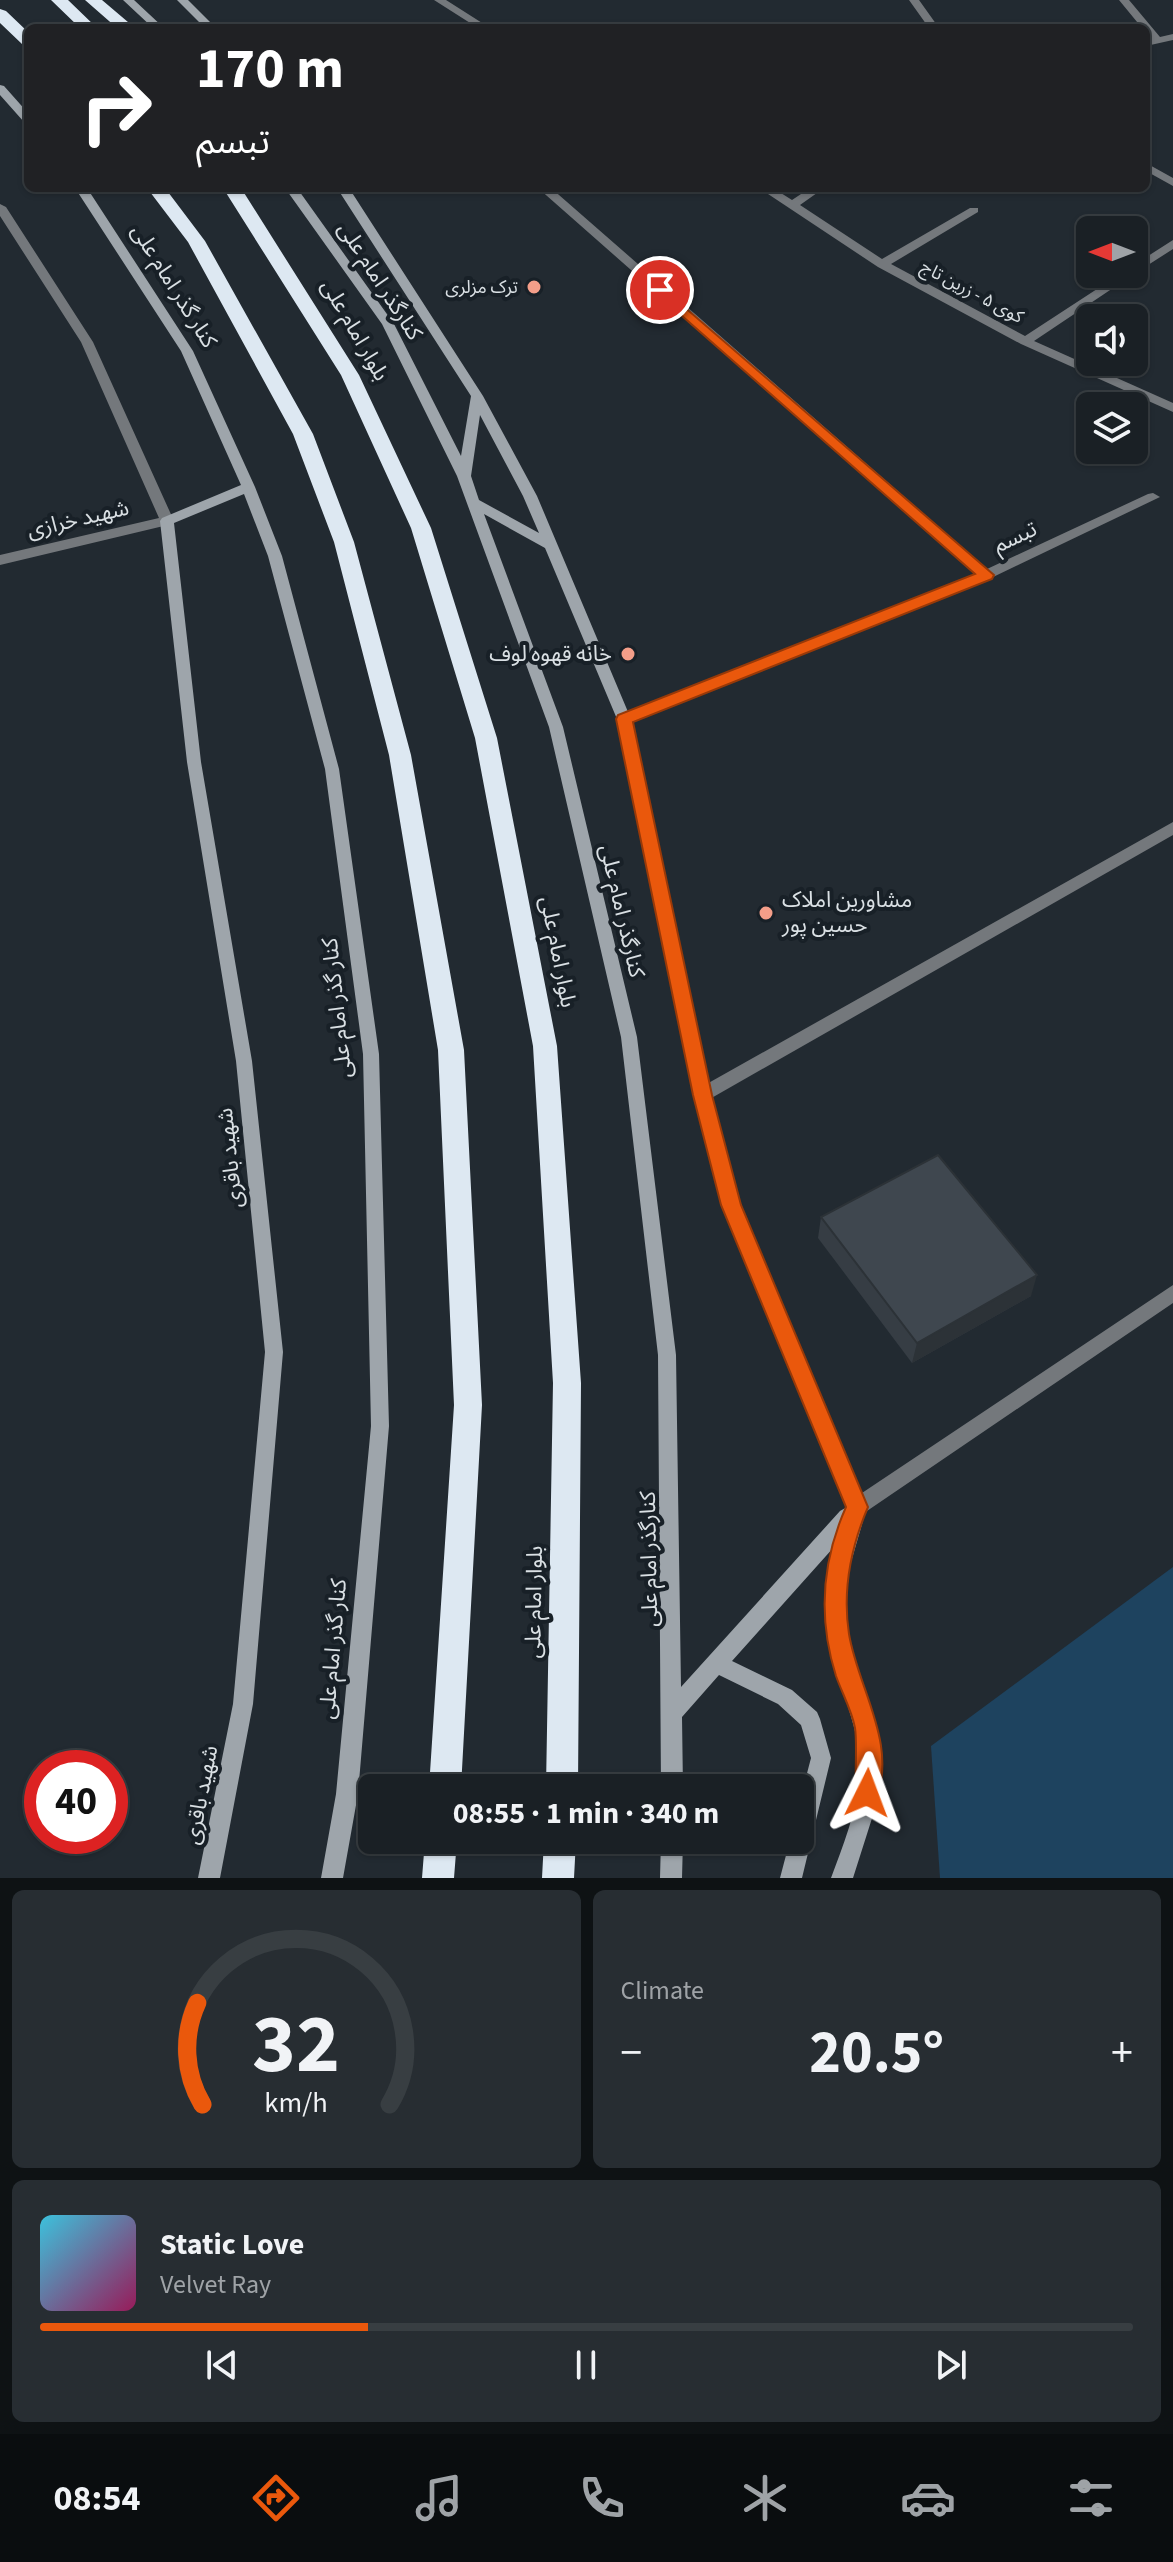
<!DOCTYPE html>
<meta charset="utf-8">
<style>
:root{--surface:#1a2025;--page:#272d32;--text:#f1f3f6;--muted:#9fa3a7;--line:#383e42;--accent:#ea580c}
body{margin:0;font-family:"Source Sans 3","Noto Sans Arabic",sans-serif;background:var(--page);color:var(--text);height:100vh;display:flex;flex-direction:column;font-size:30px;white-space:nowrap}
*{box-sizing:border-box;margin:0}
p{font-size:26px;color:var(--muted)}
.icon{flex:none;width:44px;height:44px;fill:none;stroke:currentColor;stroke-width:2;stroke-linecap:round;stroke-linejoin:round}
.map{position:relative;height:1878px;overflow:hidden}
.details{display:flex;flex-direction:column;gap:12px;padding:12px;background:#0e1214;flex:1}
.details>*{flex:none}
.guide{position:absolute;left:24px;top:24px;width:1126px;height:168px;border-radius:12px;box-shadow:0 2px 6px #0004,0 0 0 2px var(--line);background:#202124;color:#fff;overflow:hidden}
.needle{width:52px;rotate:270deg}
.tools{position:absolute;left:1076px;top:216px;display:grid;gap:16px}
.tools a{display:grid;place-items:center;width:72px;height:72px;border-radius:12px;background:var(--surface);box-shadow:0 2px 6px #0004,0 0 0 2px var(--line);font-size:40px}
.speed{position:absolute;left:24px;top:1750px;display:flex;gap:16px;font-size:40px;font-weight:700;text-align:center}
.speed>*{display:grid;place-content:center;width:104px;height:104px;border-radius:50%;background:var(--surface);box-shadow:0 2px 6px #0004,0 0 0 2px var(--line);line-height:1}
.speed .limit{border:12px solid #d22;background:#fff;color:#111}
.pin{position:absolute;display:grid;place-items:center;width:68px;height:68px;color:#fff;margin:-34px;border:4px solid #fff;border-radius:50%;box-shadow:0 2px 8px #0007}
.me{position:absolute;width:88px;margin:-44px;rotate:3deg;stroke-linejoin:round;filter:drop-shadow(0 0 6px #0008)}
.turn{display:flex;align-items:center;gap:28px;height:168px;padding:0 40px;font-size:36px}
.turn .icon{width:104px;height:104px;stroke-width:2.5}
.turn b{display:block;font-size:56px;line-height:68px}
.big{font-size:60px;font-weight:700;line-height:1.1}
.details .card{flex:1;display:flex;flex-direction:column;justify-content:center;gap:12px;min-width:0;padding:0 28px;border-radius:12px;background:var(--page)}
.details .dial{align-items:center;gap:0}
.dial svg{height:208px;overflow:visible;fill:none;stroke:var(--line);stroke-width:7;stroke-linecap:round;text-anchor:middle}
.dial text{fill:var(--text);stroke:none}
.song{display:flex;align-items:center;gap:24px}
.cover{width:96px;height:96px;border-radius:12px;background:linear-gradient(135deg,hsl(190 70% 55%),hsl(330 70% 35%))}
.played{height:8px;border-radius:4px;background:linear-gradient(90deg,var(--accent) 30%,var(--line) 30%)}
.keys{display:flex;justify-content:space-around;direction:ltr}
.heat{display:flex;justify-content:space-between;align-items:center;font-size:44px;direction:ltr}
.details .tiles{flex:1;display:grid;gap:12px;grid-template-columns:1fr 1fr}
.card:last-child{grid-column:span 2}
.trip{position:absolute;left:358px;top:1774px;width:456px;height:80px;border-radius:12px;background:var(--surface);box-shadow:0 2px 6px #0004,0 0 0 2px var(--line);font-weight:700;line-height:80px;text-align:center}
.menu{display:flex;height:128px;justify-content:space-around;align-items:center;background:#0a0d0f;color:var(--muted)}
.menu .icon{width:56px;height:56px}
.menu .current{color:var(--accent)}
.menu b{font-size:36px;color:var(--text)}
.map>svg:first-child{display:block}
</style>
<div class="map">
<svg width="1173" height="1878" viewBox="0 0 1173 1878">
<rect width="100%" height="100%" fill="#222a31"/>
<path fill="#1e435f" d="M1173,1567V1878H940L931,1746Z"/>
<g fill="none" stroke-linecap="round" stroke-linejoin="round">
<path fill="#74787c" fill-rule="evenodd" d="M434,0H446L490,28H478Z
M909,0H919L939,28H929Z
M1119,0H1129L1160,37L1173,34V40L1146,46V40L1151,39L1146,33V28H1142Z
M677,22L682,25L681,27L664,28Z
M1146,163L1173,178V186L1146,171Z
M538,188H551L987,569L1148,494L1153,493L1160,497L991,578L629,723H619L617,719L619,715L976,574Z
M759,188H773L792,200L810,188H824L800,205L882,259L970,208H978V212L891,264L1025,336L1120,274H1134L1034,341L1173,403V412L1021,344L878,267Z
M0,204L6,207L93,342L174,521L172,524L0,565V555L159,518L81,342L0,216Z
M1173,240V249L1134,274V265Z
M1173,822V835L708,1100L702,1102L696,1100L694,1095L696,1090Z
M1173,1285V1303L864,1513L857,1516L850,1513L847,1507L850,1501Z"/>
<path fill="#9ea5ab" fill-rule="evenodd" d="M123,0H134L164,28H153Z
M177,0H188L216,28H205Z
M0,85L4,86L28,113V123L24,122L0,95Z
M75,188H87L193,351L255,487L282,556L339,769L379,1054L389,1426L358,1794L343,1878H321L336,1794L371,1426L363,1054L325,769L268,556L244,494L174,523L201,762L252,1061L283,1352L253,1704L220,1878H198L233,1704L265,1352L236,1061L187,762L160,521L162,518L241,485L181,351Z
M285,188H297L394,324L461,456L471,396L337,188H349L483,396L537,496L631,719L710,1095L740,1205L867,1507L849,1569L846,1611L852,1654L877,1734L881,1771L874,1812L853,1878H831C845,1840 862,1800 859,1759C858,1730 846,1703 838,1675C825,1632 824,1591 834,1547L732,1661L792,1690L817,1712L820,1719L831,1758L802,1878H780L790,1840H800V1800L811,1758L801,1725L778,1704L719,1675L682,1717L683,1788H661L658,1355L621,1037L549,727L457,476L382,324ZM480,415L523,496L539,533L479,500L471,476ZM484,514L545,548L617,719L694,1095L722,1205L847,1507L840,1511L681,1687L676,1355L637,1037L563,727Z
M661,1840H683L682,1878H660Z"/>
<path fill="#dde8f2" fill-rule="evenodd" d="M51,0H68L97,28H80Z
M85,0H102L135,28H117Z
M0,9L6,11L28,32V46L22,44L0,23Z
M147,188H165L205,241L313,434L354,542L411,755L464,1050L482,1405L461,1788H429L454,1405L438,1050L389,755L334,542L293,434L188,242Z
M223,188H241L359,375L431,528L497,738L557,1046L581,1383L578,1788H546L553,1383L533,1046L475,738L411,528L341,375Z
M425,1840H457L454,1878H422Z
M544,1840H576L574,1878H542Z"/>
</g>
<path fill="#363d44" d="M821,1217L1031,1296L912,1363L818,1238Z"/>
<path fill="#2c3237" d="M1037,1275L1031,1296L912,1363L917,1343Z"/>
<path fill="#3f474f" stroke="#2c3237" stroke-width="2" d="M938,1155L1037,1275L917,1343L821,1217Z"/>
<path fill="#ea580c" stroke="#983908" stroke-width="2" d="M660,286L994,575L992,579L633,722L712,1095L741,1205L868,1507C851,1547 842,1589 849,1634C858,1689 899,1745 875,1802L867,1805L858,1802C853,1788 858,1748 855,1728C852,1711 842,1693 836,1676C818,1619 822,1561 846,1507L721,1205L693,1095L616,719L618,715L975,574L656,293L654,290Z"/>
<g fill="#f49e89" stroke="#182027" stroke-width="3">
<circle cx="534" cy="287" r="8"/>
<circle cx="628" cy="654" r="8"/>
<circle cx="766" cy="913" r="8"/>
</g>
<g text-anchor="middle" dominant-baseline="central" stroke-width="8" stroke-linejoin="round" paint-order="stroke">
<g font-size="18" fill="#dae0e4" stroke="#182027" text-anchor="end">
<text x="518" y="287">ترک مزلری</text>
</g>
<g font-size="18" fill="#dae0e4" stroke="#182027">
<text transform="translate(972 292) rotate(28)">کوی ۵ - زرین تاج</text>
</g>
<g font-size="22" fill="#dae0e4" stroke="#182027">
<text transform="translate(380 281) rotate(57)">کنارگذر امام علی</text>
<text transform="translate(174 286) rotate(58)">کنار گذر امام علی</text>
<text transform="translate(355 330) rotate(60)">بلوار امام علی</text>
<text transform="translate(78 519) rotate(-13)">شهید خرازی</text>
<text transform="translate(1015 537) rotate(-25)">تبسم</text>
<text transform="translate(622 911) rotate(77)">کنارگذر امام علی</text>
<text transform="translate(558 952) rotate(79)">بلوار امام علی</text>
<text transform="translate(337 1008) rotate(-96)">کنار گذر امام علی</text>
<text transform="translate(230 1158) rotate(-96)">شهید باقری</text>
<text transform="translate(649 1559) rotate(-91)">کنارگذر امام علی</text>
<text transform="translate(534 1602) rotate(-89)">بلوار امام علی</text>
<text transform="translate(333 1649) rotate(-85)">کنار گذر امام علی</text>
<text transform="translate(201 1795) rotate(-79)">شهید باقری</text>
</g>
<g font-size="22" fill="#dae0e4" stroke="#182027" text-anchor="end">
<text x="612" y="654">خانه قهوه لوف</text>
<text x="782" y="900" text-anchor="start">مشاورین املاک<tspan x="782" dy="25">حسین پور</tspan></text>
</g>
</g>
</svg>
<div class="tools">
<a><svg class="needle" viewBox="-14 -14 28 28"><path d="M0-13l5 13h-10z" fill="#e53935"/><path d="M0 13l5-13h-10z" fill="#9fa3a7"/></svg></a>
<a><svg class="icon" aria-label="sound" viewBox="0 0 24 24"><path d="M4 9h4l5-4v14l-5-4H4zM17 9q2 3 0 6"/></svg></a>
<a><svg class="icon" aria-label="layers" viewBox="0 0 24 24"><path d="M12 4l9 5-9 5-9-5zM3 14l9 5 9-5"/></svg></a>
</div>
<div class="speed"><div class="limit">40</div></div>
<div class="pin" style="left:660px;top:290px;background:#d93025"><svg class="icon" aria-label="arrive" viewBox="0 0 24 24"><path d="M6 21V4h12l-3 4 3 4H6"/></svg></div>
<svg class="me" style="left:867px;top:1793px" viewBox="-20 -20 40 40"><path d="M0-17L14 15 0 8-14 15z" fill="#ea580c" stroke="#fff" stroke-width="4"/></svg>
<div class="trip">08:55 · 1 min · 340 m</div>
<div class="guide">
<div class="turn"><svg class="icon" aria-label="right" viewBox="0 0 24 24"><path d="M7 20v-9h11M14 6l5 5-5 5"/></svg><div><b>170 m</b>تبسم</div></div>
</div>
</div>
<section class="details">
<div class="tiles">
<div class="card dial"><svg viewBox="0 0 100 80">
<path d="M14 69A42 42 0 1 1 86 69"/>
<path d="M14 69A42 42 0 0 1 12 30" stroke="#ea580c"/>
<text x="50" y="56" font-size="32" font-weight="700">32</text>
<text x="50" y="72" font-size="11">km/h</text>
</svg></div>
<div class="card"><p>Climate</p>
<div class="heat"><a>−</a><b class="big">20.5°</b><a>+</a></div>
</div>
<div class="card">
<div class="song"><i class="cover"></i><div><b>Static Love</b><p>Velvet Ray</p></div></div>
<div class="played"></div>
<div class="keys"><svg class="icon" aria-label="previous" viewBox="0 0 24 24"><path d="M18 5L8 12l10 7zM5 5v14"/></svg><svg class="icon" aria-label="pause" viewBox="0 0 24 24"><path d="M8 5v14M16 5v14"/></svg><svg class="icon" aria-label="next" viewBox="0 0 24 24"><path d="M6 5l10 7-10 7zM19 5v14"/></svg></div>
</div>
</div>
</section>
<nav class="menu">
<b>08:54</b>
<svg class="icon current" aria-label="directions" viewBox="0 0 24 24"><path d="M12 3l9 9-9 9-9-9zM9 14v-3h6M13 9l2 2-2 2"/></svg>
<svg class="icon" aria-label="music" viewBox="0 0 24 24"><path d="M9 18V5l10-2v13"/><circle cx="6" cy="18" r="3"/><circle cx="16" cy="16" r="3"/></svg>
<svg class="icon" aria-label="phone" viewBox="0 0 24 24"><path d="M5 4h4l2 5-3 2q2 4 5 5l2-3 5 2v4C11 20 4 13 5 4z"/></svg>
<svg class="icon" aria-label="climate" viewBox="0 0 24 24"><path d="M12 3v18M4 7l16 10M4 17L20 7"/></svg>
<svg class="icon" aria-label="car" viewBox="0 0 24 24"><path d="M5 17H2v-5l4-1 3-4h7l3 4 3 1v5h-3M9 17h6M6 11h13"/><circle cx="7" cy="17" r="2"/><circle cx="17" cy="17" r="2"/></svg>
<svg class="icon" aria-label="filters" viewBox="0 0 24 24"><path d="M4 7h16M4 17h16"/><circle cx="9" cy="7" r="2"/><circle cx="15" cy="17" r="2"/></svg>
</nav>
